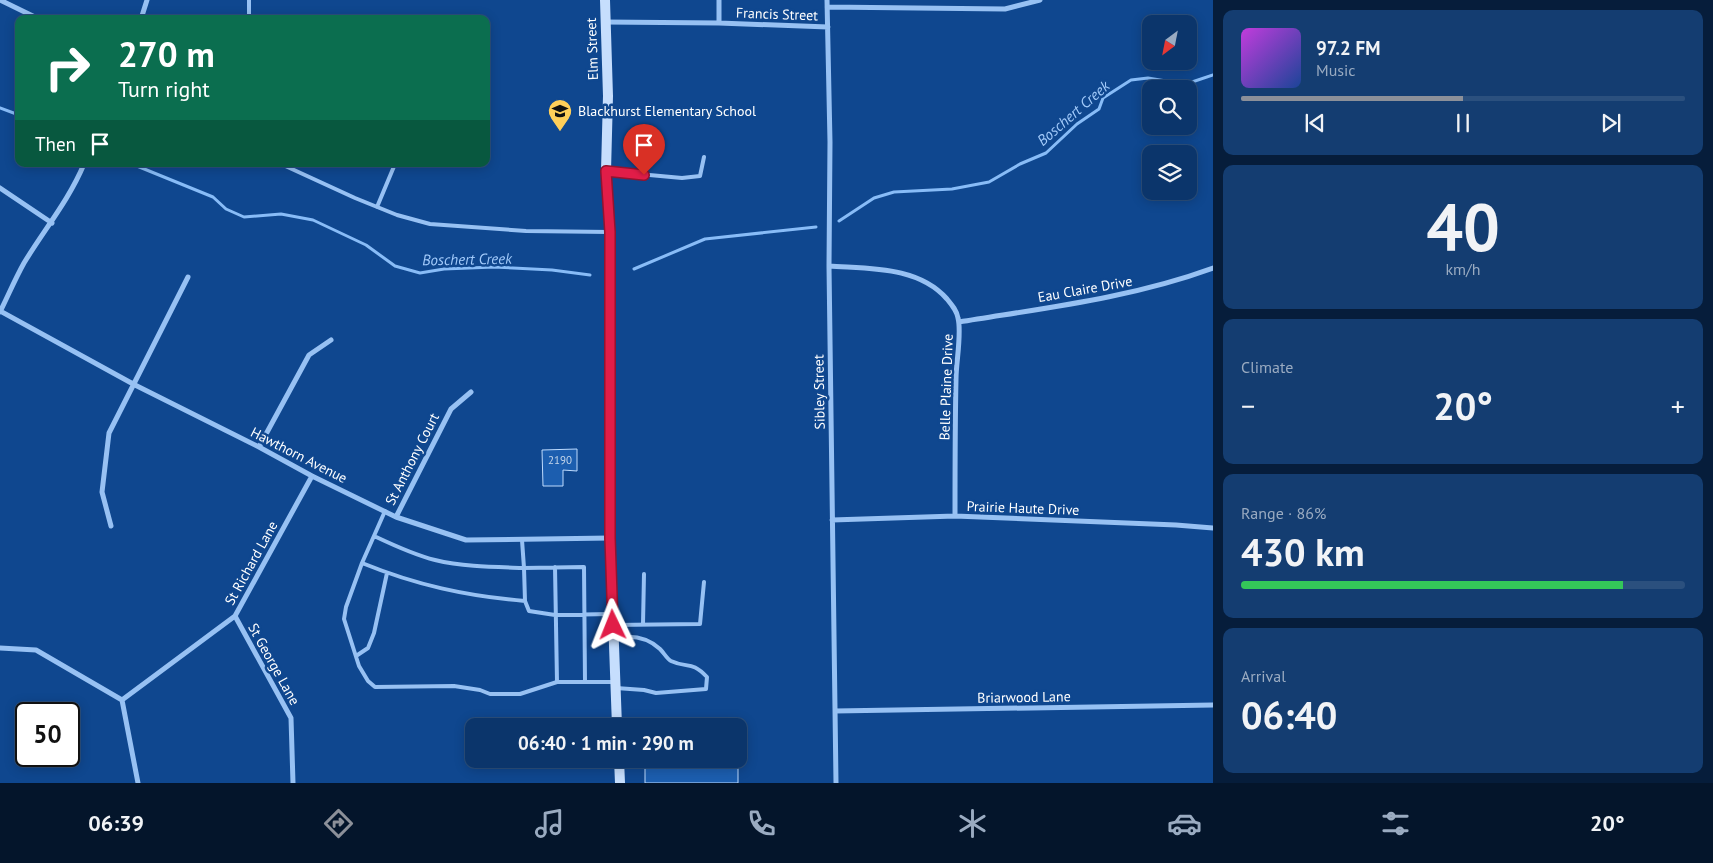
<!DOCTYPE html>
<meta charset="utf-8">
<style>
:root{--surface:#0b356b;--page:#143d71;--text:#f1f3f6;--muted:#9aabc1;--line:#2b507e;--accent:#8c9099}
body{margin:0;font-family:"PT Sans",sans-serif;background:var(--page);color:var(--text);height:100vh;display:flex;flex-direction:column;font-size:19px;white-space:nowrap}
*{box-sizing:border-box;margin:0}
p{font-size:16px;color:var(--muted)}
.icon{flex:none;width:28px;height:28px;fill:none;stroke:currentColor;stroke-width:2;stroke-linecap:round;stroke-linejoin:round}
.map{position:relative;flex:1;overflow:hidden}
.side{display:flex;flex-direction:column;gap:10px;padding:10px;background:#061d3b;width:500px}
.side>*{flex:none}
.hud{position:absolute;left:15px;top:15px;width:475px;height:152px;border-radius:10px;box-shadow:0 2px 12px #0003,0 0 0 1px var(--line);background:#0b6e4f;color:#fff;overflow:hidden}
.needle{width:32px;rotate:212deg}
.buttons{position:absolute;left:1142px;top:15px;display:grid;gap:10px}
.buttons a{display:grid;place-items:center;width:55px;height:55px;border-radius:10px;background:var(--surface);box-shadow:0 2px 12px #0003,0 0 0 1px var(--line);font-size:25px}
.speed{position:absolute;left:15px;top:702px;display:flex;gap:10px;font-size:25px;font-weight:700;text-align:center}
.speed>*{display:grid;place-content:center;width:65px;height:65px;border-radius:50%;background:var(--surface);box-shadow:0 2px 12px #0003,0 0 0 1px var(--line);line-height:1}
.speed .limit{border:2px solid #111;border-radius:8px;background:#fff;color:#111}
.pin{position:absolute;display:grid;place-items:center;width:42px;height:42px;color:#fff;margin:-51px -21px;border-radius:50% 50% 50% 0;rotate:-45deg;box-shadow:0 0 5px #0007}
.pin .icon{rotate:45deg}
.me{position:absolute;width:55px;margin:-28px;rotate:358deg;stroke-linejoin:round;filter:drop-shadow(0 0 4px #0008)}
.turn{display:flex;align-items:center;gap:18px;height:105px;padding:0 20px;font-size:22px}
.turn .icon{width:65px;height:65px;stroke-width:2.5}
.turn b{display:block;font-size:35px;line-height:42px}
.then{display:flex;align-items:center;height:48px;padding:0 20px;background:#0003;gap:10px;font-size:19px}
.big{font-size:38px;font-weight:600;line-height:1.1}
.side .tile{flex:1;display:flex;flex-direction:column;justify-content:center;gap:8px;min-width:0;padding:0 18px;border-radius:10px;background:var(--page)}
.side .dial{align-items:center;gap:0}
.dial b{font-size:65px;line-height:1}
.song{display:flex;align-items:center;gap:15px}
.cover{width:60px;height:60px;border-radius:8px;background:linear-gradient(135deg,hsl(290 70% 55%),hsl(220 70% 35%))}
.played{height:5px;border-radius:2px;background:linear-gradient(90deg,var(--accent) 50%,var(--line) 50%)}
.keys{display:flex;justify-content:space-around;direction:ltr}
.heat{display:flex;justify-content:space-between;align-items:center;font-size:28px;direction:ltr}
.charge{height:8px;border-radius:4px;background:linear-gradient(90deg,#34c759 86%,var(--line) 0)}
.trip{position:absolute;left:465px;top:718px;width:282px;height:50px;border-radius:10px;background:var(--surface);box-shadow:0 2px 12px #0003,0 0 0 1px var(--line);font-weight:600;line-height:50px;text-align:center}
.menu{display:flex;height:80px;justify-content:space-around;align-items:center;background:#04152b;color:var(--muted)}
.menu .icon{width:35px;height:35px}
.menu .current{color:var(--accent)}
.menu b{font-size:22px;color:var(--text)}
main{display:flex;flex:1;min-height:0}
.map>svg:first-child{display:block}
</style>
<main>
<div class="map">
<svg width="1213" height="783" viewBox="0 0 1213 783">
<rect width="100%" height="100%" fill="#0f478f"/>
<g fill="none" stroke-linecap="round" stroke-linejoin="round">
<path stroke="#88bcf7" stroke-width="3" d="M0,108L19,115
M132,164L213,197L226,209L244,217L281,214L313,220L366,245L395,266L420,273L444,269L494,267L552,270L590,275
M839,221L874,198L894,192L952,189L989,182L1020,164L1046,153L1077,124L1099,109L1103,98L1131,80L1148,78L1178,83L1192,82L1213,75
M634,269L705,239L816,227"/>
</g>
<path fill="#1c5eaf" stroke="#bedbfe" d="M577,449V471L563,470V486H543L542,450Z
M645,759H738V783H645Z"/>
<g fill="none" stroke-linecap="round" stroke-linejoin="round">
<path stroke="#97c1f3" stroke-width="4" d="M249,19V0
M281,164L355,198L397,215L430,224L526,231L610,232
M606,171L682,178L700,176L704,157
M377,207L395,164
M385,511L362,563L346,607L344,619L359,666L368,681L375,687L454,686L480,690L490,694H520L557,682H613
M374,536C393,545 414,555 435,560C464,567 494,567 524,568L525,601L529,611L555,615L611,614
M522,540L524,568L584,567L585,682
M362,563C416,585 466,596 525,601
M555,567L557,682
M643,624L644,574
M613,625L700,624L704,582
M616,638C632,635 648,638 660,649C664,653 667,659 671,661C688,669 691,660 707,677L706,689L656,693L644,690L616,688
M356,656L368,648L374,633L387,573"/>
<path stroke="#97c1f3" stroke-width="5" d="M0,0L39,19
M827,0L830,142L829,266L836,783
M827,7L1005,9L1040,0
M141,19L147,0
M605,22L719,23L828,27
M719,23V0
M0,188L52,223
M829,266C869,269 918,266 947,299C952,305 957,311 958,318C962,333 956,362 956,379C955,425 955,471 955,516
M0,311L135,385L259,447L312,476L396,517L466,540L610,538
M0,312C8,296 15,279 24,263C44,230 69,200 84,164
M959,322C1044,308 1131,298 1213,268
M259,447L309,355L331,340
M396,517L451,409L471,392
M832,520L955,516L1176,525L1213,528
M111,526L102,492L109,433L188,277
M235,616L291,718L293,783
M0,648L36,650L122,700
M122,700L235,616L312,476
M122,700L138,783
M835,711L1213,705"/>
<path stroke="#c6defd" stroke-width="10" d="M605,0L608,96L606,171L610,232V538L617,726
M619,759L620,783"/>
</g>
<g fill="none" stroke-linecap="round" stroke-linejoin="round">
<g stroke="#92132f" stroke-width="12">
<path id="route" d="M613,625L610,538V232L606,171L644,175"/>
</g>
<use href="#route" stroke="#e11d48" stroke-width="9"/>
</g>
<defs>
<g id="school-pin" transform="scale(1.25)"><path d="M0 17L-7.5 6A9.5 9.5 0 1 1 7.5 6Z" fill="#ffcf59" stroke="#0f478f"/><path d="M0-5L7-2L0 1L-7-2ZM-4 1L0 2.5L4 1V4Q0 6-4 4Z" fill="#111"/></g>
</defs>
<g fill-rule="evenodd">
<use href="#school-pin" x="560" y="111"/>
</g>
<g text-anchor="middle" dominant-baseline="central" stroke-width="5" stroke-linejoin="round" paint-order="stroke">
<g font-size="11" fill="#c6d7eb">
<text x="560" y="460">2190</text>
</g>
<g font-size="14" fill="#fff" stroke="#0f478f">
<text transform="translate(777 14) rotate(2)">Francis Street</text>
<text transform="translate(592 49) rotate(-92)">Elm Street</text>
<text transform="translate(1085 289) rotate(-10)">Eau Claire Drive</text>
<text transform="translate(946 387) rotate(-88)">Belle Plaine Drive</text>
<text transform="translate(819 392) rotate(-91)">Sibley Street</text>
<text transform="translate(299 455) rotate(27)">Hawthorn Avenue</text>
<text transform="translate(412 459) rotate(-63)">St Anthony Court</text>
<text transform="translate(1023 508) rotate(2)">Prairie Haute Drive</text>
<text transform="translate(251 563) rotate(-61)">St Richard Lane</text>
<text transform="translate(274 664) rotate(61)">St George Lane</text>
<text transform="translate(1024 697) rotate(-1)">Briarwood Lane</text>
</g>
<g font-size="14" fill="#fff" stroke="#0f478f" text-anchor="start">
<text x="578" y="111">Blackhurst Elementary School</text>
</g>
<g font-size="15" font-style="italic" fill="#a3cbfb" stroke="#0f478f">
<text transform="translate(1073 113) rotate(-41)">Boschert Creek</text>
<text transform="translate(467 259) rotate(-1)">Boschert Creek</text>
</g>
</g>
</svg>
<div class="buttons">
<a><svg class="needle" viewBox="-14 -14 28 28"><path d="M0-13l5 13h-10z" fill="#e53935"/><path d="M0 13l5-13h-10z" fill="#9aabc1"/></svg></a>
<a><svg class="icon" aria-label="search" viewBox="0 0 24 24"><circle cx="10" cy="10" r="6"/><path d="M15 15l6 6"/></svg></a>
<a><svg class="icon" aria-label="layers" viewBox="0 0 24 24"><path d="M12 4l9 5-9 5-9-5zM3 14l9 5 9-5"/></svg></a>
</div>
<div class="speed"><div class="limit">50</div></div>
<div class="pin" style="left:644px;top:175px;background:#d93025"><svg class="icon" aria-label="arrive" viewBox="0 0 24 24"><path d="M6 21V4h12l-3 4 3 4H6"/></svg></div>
<svg class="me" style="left:613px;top:625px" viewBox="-20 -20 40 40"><path d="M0-17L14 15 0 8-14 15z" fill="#e11d48" stroke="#fff" stroke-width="4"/></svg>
<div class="trip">06:40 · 1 min · 290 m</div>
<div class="hud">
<div class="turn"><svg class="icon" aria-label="right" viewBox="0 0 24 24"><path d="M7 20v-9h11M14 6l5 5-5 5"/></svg><div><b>270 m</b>Turn right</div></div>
<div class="then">Then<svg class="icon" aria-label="arrive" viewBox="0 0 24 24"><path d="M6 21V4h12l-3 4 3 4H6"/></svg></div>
</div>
</div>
<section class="side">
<div class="tile">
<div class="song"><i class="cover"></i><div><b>97.2 FM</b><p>Music</p></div></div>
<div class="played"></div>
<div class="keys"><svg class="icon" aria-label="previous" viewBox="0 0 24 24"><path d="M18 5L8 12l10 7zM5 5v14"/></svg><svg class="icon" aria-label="pause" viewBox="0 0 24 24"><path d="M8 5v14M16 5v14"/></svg><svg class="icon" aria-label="next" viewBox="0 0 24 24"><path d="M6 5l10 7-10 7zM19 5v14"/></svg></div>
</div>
<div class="tile dial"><b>40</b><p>km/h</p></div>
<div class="tile"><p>Climate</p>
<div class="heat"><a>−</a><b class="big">20°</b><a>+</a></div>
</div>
<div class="tile"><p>Range · 86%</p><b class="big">430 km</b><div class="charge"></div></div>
<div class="tile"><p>Arrival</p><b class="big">06:40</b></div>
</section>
</main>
<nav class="menu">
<b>06:39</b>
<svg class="icon current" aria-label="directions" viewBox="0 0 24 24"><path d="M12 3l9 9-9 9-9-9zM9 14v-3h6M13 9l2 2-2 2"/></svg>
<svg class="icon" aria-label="music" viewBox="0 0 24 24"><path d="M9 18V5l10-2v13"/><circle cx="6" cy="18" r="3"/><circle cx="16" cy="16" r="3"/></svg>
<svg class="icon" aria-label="phone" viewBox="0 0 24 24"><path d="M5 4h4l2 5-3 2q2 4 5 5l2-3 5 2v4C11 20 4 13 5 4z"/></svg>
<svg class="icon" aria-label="climate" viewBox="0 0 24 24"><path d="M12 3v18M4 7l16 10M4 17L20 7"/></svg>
<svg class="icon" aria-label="car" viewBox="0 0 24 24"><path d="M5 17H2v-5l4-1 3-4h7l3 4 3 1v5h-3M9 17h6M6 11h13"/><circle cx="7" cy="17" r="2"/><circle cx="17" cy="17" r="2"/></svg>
<svg class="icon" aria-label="filters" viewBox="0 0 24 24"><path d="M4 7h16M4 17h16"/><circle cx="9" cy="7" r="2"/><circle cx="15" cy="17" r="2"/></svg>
<b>20°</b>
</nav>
